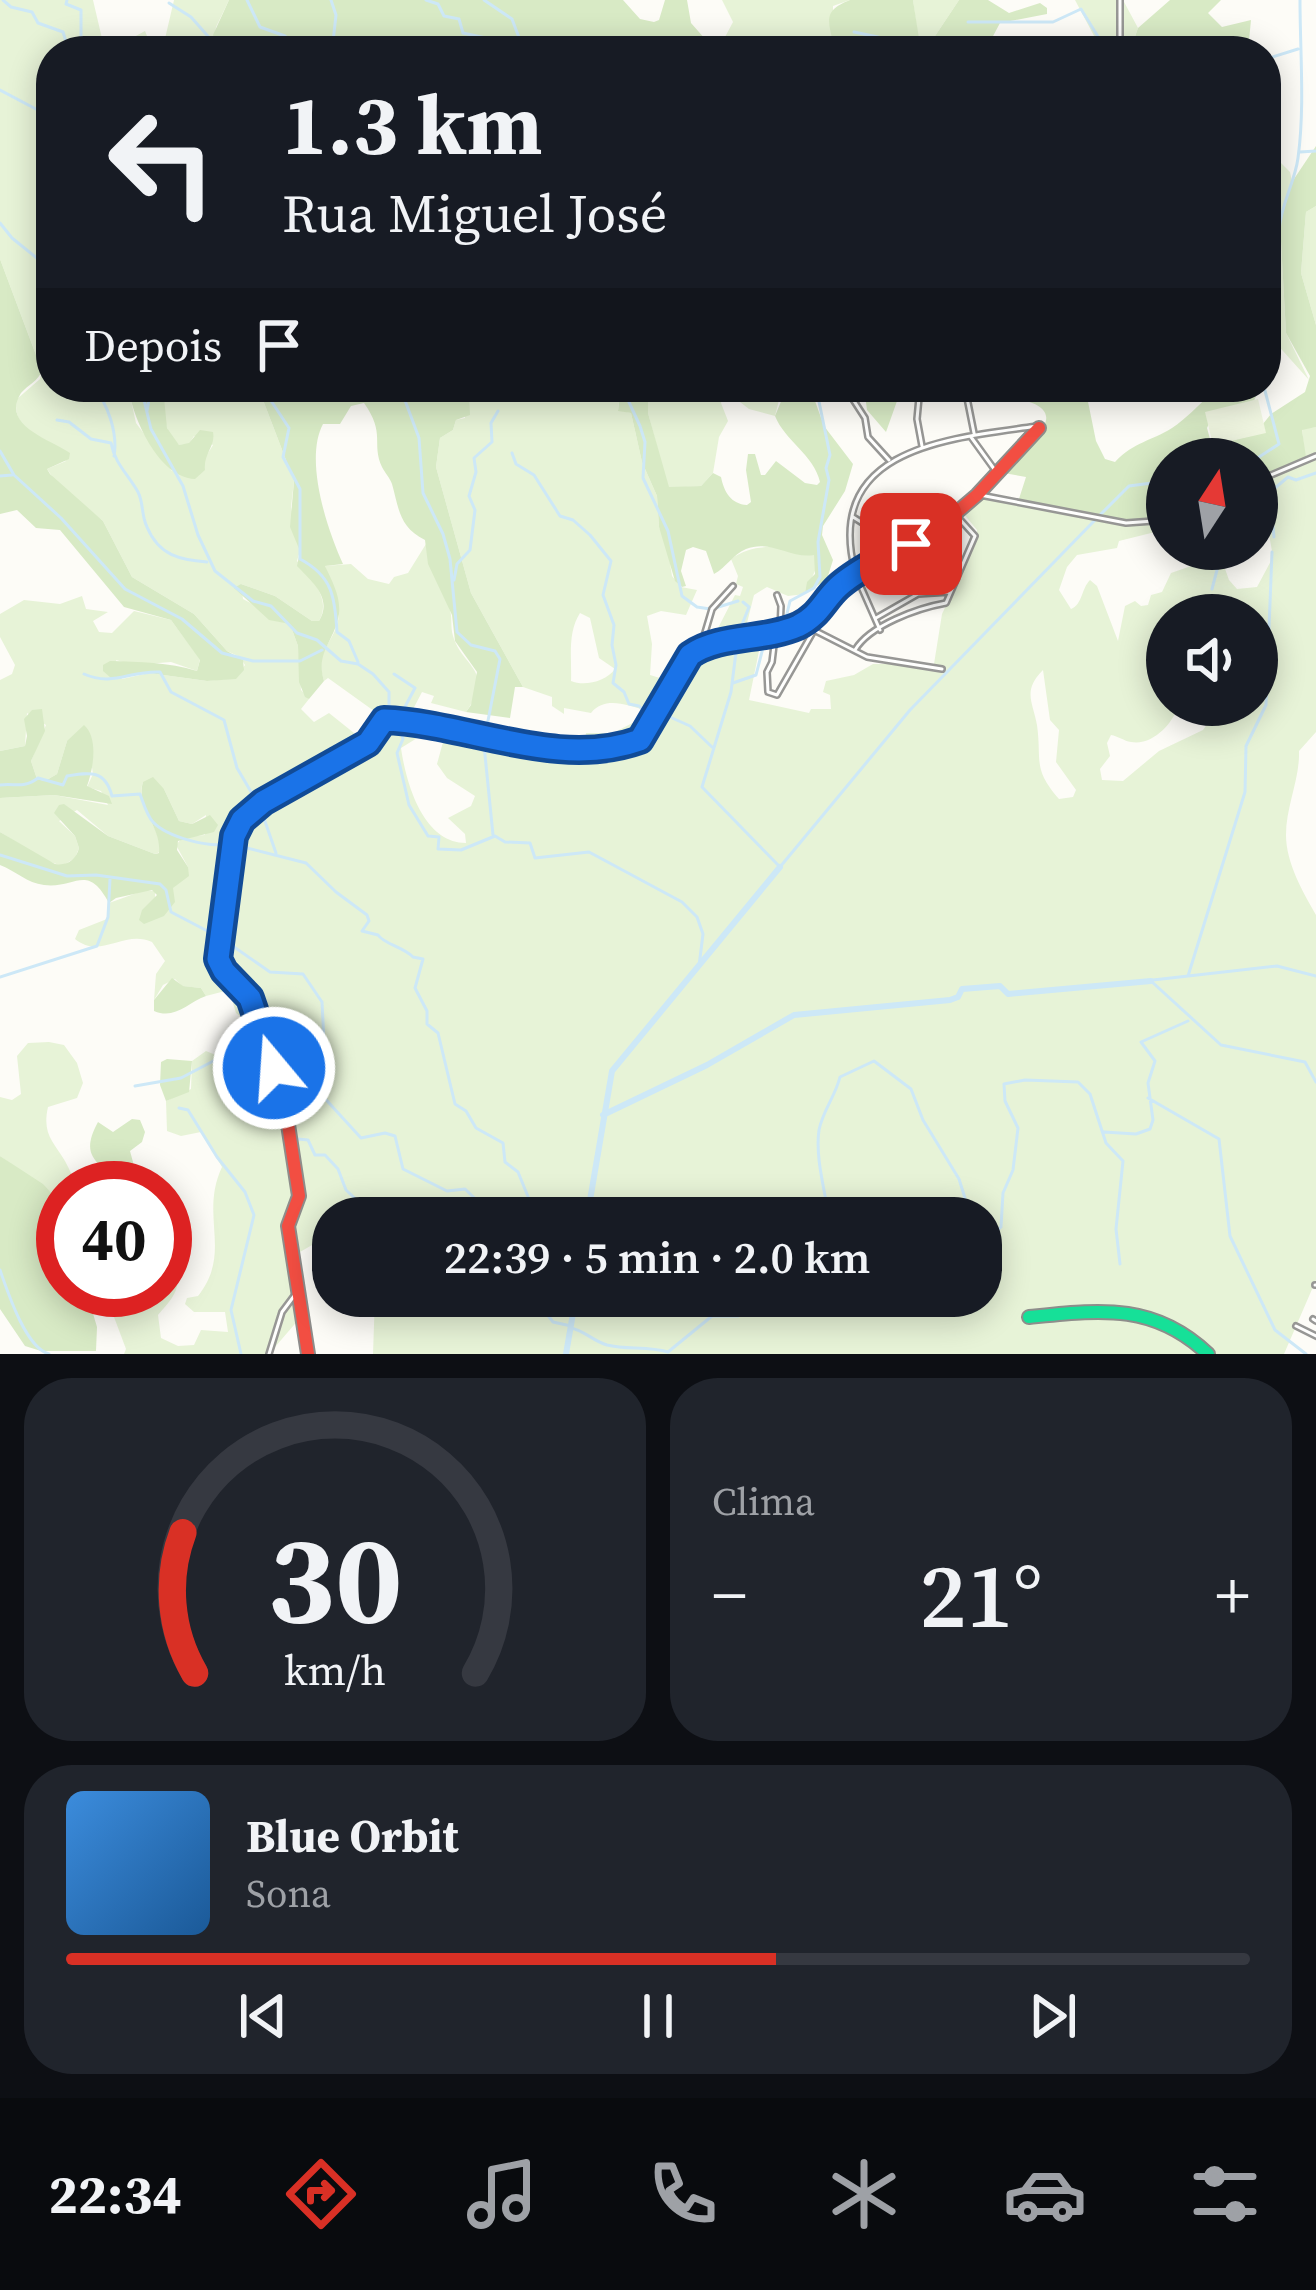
<!DOCTYPE html>
<html lang="pt">
<meta charset="utf-8">
<style>
:root{--surface:#171b24;--page:#20242c;--text:#f1f3f6;--muted:#9ea1a6;--line:#363941;--accent:#d93025}
body{margin:0;font-family:"Source Serif 4",serif;background:var(--page);color:var(--text);height:100vh;display:flex;flex-direction:column;font-size:45px;white-space:nowrap}
*{box-sizing:border-box;margin:0}
p{font-size:39px;color:var(--muted)}
.icon{flex:none;width:66px;height:66px;fill:none;stroke:currentColor;stroke-width:2;stroke-linecap:round;stroke-linejoin:round}
.map{position:relative;height:1354px;overflow:hidden}
.panel{display:flex;flex-direction:column;gap:24px;padding:24px;background:#0d0f14;flex:1}
.panel>*{flex:none}
.top-card{position:absolute;left:36px;top:36px;width:1245px;height:366px;border-radius:48px;box-shadow:0 6px 30px #0003;background:#171b24;color:var(--text);overflow:hidden}
.needle{width:78px;rotate:12deg}
.fabs{position:absolute;left:1146px;top:438px;display:grid;gap:24px}
.fabs a{display:grid;place-items:center;width:132px;height:132px;border-radius:50%;background:var(--surface);box-shadow:0 6px 30px #0003;font-size:60px}
.speed{position:absolute;left:36px;top:1161px;display:flex;gap:24px;font-size:60px;font-weight:700;text-align:center}
.speed>*{display:grid;place-content:center;width:156px;height:156px;border-radius:50%;background:var(--surface);box-shadow:0 6px 30px #0003;line-height:1}
.speed .limit{border:18px solid #d22;background:#fff;color:#111}
.pin{position:absolute;display:grid;place-items:center;width:102px;height:102px;color:#fff;margin:-51px;border-radius:24px;box-shadow:0 6px 18px #0006}
.me{position:absolute;width:132px;margin:-66px;rotate:342deg;stroke-linejoin:round;filter:drop-shadow(0 0 9px #0008)}
.turn{display:flex;align-items:center;gap:42px;height:252px;padding:0 48px;font-size:54px}
.turn .icon{width:156px;height:156px;stroke-width:2.5}
.turn b{display:block;font-size:84px;line-height:102px}
.then{display:flex;align-items:center;height:114px;padding:0 48px;background:#0003;gap:24px;font-size:45px}
.big{font-size:90px;font-weight:600;line-height:1.1}
.panel .tile{flex:1;display:flex;flex-direction:column;justify-content:center;gap:18px;min-width:0;padding:0 42px;border-radius:48px;background:var(--page)}
.panel .dial{align-items:center;gap:0}
.dial svg{height:312px;overflow:visible;fill:none;stroke:var(--line);stroke-width:7;stroke-linecap:round;text-anchor:middle}
.dial text{fill:var(--text);stroke:none}
.song{display:flex;align-items:center;gap:36px}
.cover{width:144px;height:144px;border-radius:18px;background:linear-gradient(135deg,hsl(210 70% 55%),hsl(210 70% 35%))}
.played{height:12px;border-radius:6px;background:linear-gradient(90deg,var(--accent) 60%,var(--line) 60%)}
.keys{display:flex;justify-content:space-around;direction:ltr}
.heat{display:flex;justify-content:space-between;align-items:center;font-size:66px;direction:ltr}
.panel .tiles{flex:1;display:grid;gap:24px;grid-template-columns:1fr 1fr}
.tile:last-child{grid-column:span 2}
.trip{position:absolute;left:312px;top:1197px;width:690px;height:120px;border-radius:48px;background:var(--surface);box-shadow:0 6px 30px #0003;font-weight:600;line-height:120px;text-align:center}
.tab-bar{display:flex;height:192px;justify-content:space-around;align-items:center;background:#090b0e;color:var(--muted)}
.tab-bar .icon{width:84px;height:84px}
.tab-bar .on{color:var(--accent)}
.tab-bar b{font-size:54px;color:var(--text)}
.map>svg:first-child{display:block}
</style>
<div class="map">
<svg width="1316" height="1354" viewBox="0 0 1316 1354">
<rect width="100%" height="100%" fill="#fdfcf7"/>
<path fill="#e7f3d7" fill-rule="evenodd" d="M0,0H93L104,47L112,49L145,31L149,41L164,43L174,0H229L216,27L214,44L220,51H51V387H128L136,423L172,471L203,461L213,445L194,436L189,444L179,445C162,431 163,408 163,387H258L294,481L291,507L300,551L297,561C311,579 332,598 319,621H312L275,596L241,584L243,599L290,624L298,646L301,690L309,699L301,709L314,722L329,713L364,741L381,716L328,678L324,681C313,648 337,643 339,614C340,600 329,580 325,566L351,564L368,579L389,584L394,577L408,573L426,544C429,568 440,585 449,607C453,617 450,626 453,636C462,667 496,670 466,712L431,703L434,696L422,692L409,717L462,731L584,748L586,733H613L646,716L645,710C626,705 605,696 591,713L564,708V714L552,706V697L523,687L471,593L436,467L440,438L453,430L456,420L465,418V391L455,387H621L618,410L631,413L642,462L657,496L659,527L667,544L672,576L681,587L697,590L686,615L661,611L647,616L652,644L650,675L670,681L680,663L690,670L700,660L708,632H716L735,595L740,596L743,587L736,584L738,576L731,559C758,540 784,548 814,554L817,566L805,594L788,596L767,587L754,595L743,639L760,646L749,700L809,713L811,709H831L830,695L823,692L826,681L854,675L873,664H934L942,614L977,540V530L963,513L981,498L1155,522L1167,516V529L1119,541L1117,548L1077,555L1067,567L1059,590L1071,609C1083,604 1081,589 1090,580L1097,586L1118,641L1125,606L1135,601L1141,606L1148,605L1151,595L1162,592L1171,573L1197,564L1201,549H1218L1229,580L1237,589L1257,587L1273,557L1269,534L1257,512V478L1305,457L1302,429L1316,427V732L1299,751C1300,779 1286,806 1286,835C1286,863 1303,892 1316,915V1280L1284,1354H373L375,1296H981V1218H333V1233L293,1256L300,1318L269,1354H124L126,1349L114,1317L129,1304L127,1290H165V1265L173,1266C185,1287 171,1300 158,1315L161,1338L178,1346L194,1345L201,1330L228,1332L225,1312H194L185,1304L187,1298L198,1296C233,1252 199,1216 222,1167L201,1132L181,1136L167,1131L166,1101L191,1089L192,1061L206,1051L228,1060L242,1085C254,1084 264,1075 266,1063L258,1050L244,1044L245,1020L236,1013L229,990L206,996L201,988L182,986L175,979L163,985L154,1000L156,974L165,961L152,942C124,929 101,960 75,939L79,930L107,919L109,903L145,890L155,891V901L140,915L177,884L188,867L176,845L183,837L205,835L206,815L192,824L179,821L164,789L143,782C134,809 162,826 160,852L155,854L108,836L77,810L59,821L75,836L79,848L75,858L62,866L45,860L0,832V798L54,795L108,805L101,791L87,787L93,774L91,761L67,741L57,774L45,781L37,779L31,761L46,725L27,713L25,746L0,751V680L12,674L15,665L0,637V614L24,600L60,604L82,596L86,609L108,612L93,621L99,632L112,633L134,611L171,620L200,659L197,671L171,662L134,665L116,660L122,679L149,673L207,681L236,678L245,665L240,657L227,651L194,614L132,577L103,521L56,482L47,469L66,461C46,441 10,430 17,399L40,379L42,371L0,259ZM580,613L590,618L599,658L615,669C606,681 585,687 571,681C572,659 567,633 580,613ZM1167,615H1257V643L1263,644L1267,665L1257,667V705H1210V720L1203,730L1159,751L1123,781L1102,780L1100,769L1110,756L1107,743L1111,735C1118,736 1124,741 1131,742C1153,746 1173,723 1179,705H1167ZM1043,670L1050,720L1059,730L1056,762L1076,790L1073,797L1059,799C1032,768 1042,761 1037,725C1033,702 1022,691 1043,670ZM422,735L440,737L443,742L437,764L447,778L475,796L471,806L448,818L465,834L466,843C423,843 406,783 401,748Z
M722,0H850L833,6V42L828,51H734L724,39L733,22Z
M913,0H959L935,36L919,45Z
M1075,0H1123L1138,28L1131,47L1134,51H1102Z
M1266,148L1290,172L1292,182L1280,223L1286,333L1309,380L1266,332Z
M1316,206V325L1301,273L1306,212Z
M648,387H787L788,392L779,400L775,416L749,409L731,395L723,396L721,403L728,421L719,437L713,473L701,486L668,488L648,413Z
M49,1042L64,1045L77,1063L83,1083L77,1098L48,1107C42,1134 53,1141 65,1161C70,1170 73,1179 79,1188H63V1201L0,1156V1097L12,1100L21,1094L17,1056L28,1043Z"/>
<path fill="#d8eac5" d="M229,0H623L640,19L654,22L659,20L665,0H687L691,23L706,40L701,51H220L213,35Z
M850,0H913L920,45L935,36L959,0H988L1009,13L1040,3L1047,8V14L1000,23L992,38V51H828L833,42C827,18 825,10 850,0Z
M1170,0H1221L1208,13L1222,27L1251,20L1248,51H1134L1131,48L1138,28Z
M1316,146V206L1306,212L1301,273L1316,325V427L1302,430L1306,457L1257,478V459H1167V516C1124,535 1062,511 1018,502L1026,477L998,472C1028,442 1087,408 1003,396L1008,387H1085L1096,441L1105,459L1115,462C1135,441 1150,442 1172,428C1186,419 1197,406 1209,396L1212,387H1250L1256,396L1254,401L1212,417L1207,428L1210,439L1217,444L1254,435L1271,414L1305,392L1310,376L1286,333L1280,223L1292,182Z
M0,259L42,371C37,382 29,384 21,393C0,426 52,440 70,453L69,459L47,469L50,474L103,521L132,577L194,614L227,651L243,660L244,670L236,679L207,681L149,673L111,678L103,671V665L110,661C140,662 168,662 197,671L200,660L171,620L124,607L60,530L36,528L17,510L0,514Z
M128,387H163L167,428L179,445L189,443L200,430L213,432C216,446 203,454 205,470L195,479C158,477 133,418 128,387Z
M258,387H455L469,394L470,415L456,420L453,430L440,438L436,467L471,593L523,687H515L510,718L466,712L471,705L477,672L455,641L452,615L428,564L425,540C399,527 399,509 392,484C390,478 385,473 382,467C371,443 386,434 364,403L351,406L340,424H323C304,460 327,529 343,564L325,566C332,581 341,597 339,614C335,641 315,652 324,681L309,699L305,697L299,682L298,646L290,624L269,620L234,588L241,584L275,596L312,621H319C333,598 312,582 297,566L300,551L290,527L294,481Z
M621,387H648V413L669,487L701,486L713,473L721,477C724,492 731,504 747,505L751,502L746,470L748,454H755L761,475H765L776,461L805,483L817,485L820,482C814,455 785,441 775,416L787,387H805L815,401L824,426L853,464L845,491L823,526L822,535L833,560L827,579L805,594L807,582L815,574L814,555C790,559 771,539 746,549C732,555 727,567 714,574L706,551L693,547L686,550L681,571L686,586L682,587L675,581L659,527L657,496L642,462L631,413L618,411Z
M864,387H902L886,432L867,410Z
M42,709L45,731L31,761L37,779L45,781L57,774L67,741L84,725C99,738 93,770 87,786L109,796L112,804L54,795L0,798V751L25,746L27,736L24,719L32,710Z
M153,777L164,789L179,821L192,824L210,815L218,825L214,832L178,841L177,850L188,867L189,876L173,888L175,902L164,916L144,924L139,920L142,910L157,895L152,890L116,898L109,903C87,862 76,889 44,885C27,883 16,871 0,865V832L55,864C67,866 76,860 79,848L75,836L54,813L59,805L64,804L108,836L155,854L159,853C162,826 135,809 143,782Z
M172,978L183,986L201,988L206,996C187,1003 175,1020 154,1011V1000Z
M167,1059L192,1061L189,1092L166,1101L160,1085L161,1062Z
M132,1119L140,1120L145,1132L142,1142L130,1151L140,1188H119C100,1160 78,1159 98,1122L113,1132Z
M0,1156L43,1184L59,1201L63,1290H86L97,1327L96,1351H41L25,1346L0,1309Z"/>
<path fill="#f0f6e1" d="M1258,399L1266,433L1213,445L1205,412Z"/>
<g fill="none" stroke-linecap="round" stroke-linejoin="round">
<path stroke="#cde8f7" stroke-width="3" d="M3,0L11,7L32,12L38,23L63,32L69,51
M67,0L66,4L81,10V51
M247,0L260,27L285,36L298,51
M331,0L336,15L332,51
M426,0L438,4L444,16L459,19L463,33L522,46
M484,0L512,19L524,51
M169,3L191,17L221,51
M968,22H1053L1081,9L1102,43L1122,51
M854,32L878,37L886,51
M1266,59L1298,49
M0,90L51,117
M1300,152L1316,151
M0,223L12,238L38,259L46,257L51,265
M1269,368C1287,323 1275,276 1279,230C1281,204 1295,182 1298,158C1305,107 1300,52 1300,0
M1266,375L1268,371
M93,387C108,403 118,434 114,456
M147,387L144,400L151,429L183,486L198,535L215,571L253,601L271,606L297,633L317,640L341,661L358,664L373,674L389,692V706L399,714
M262,387L289,428L283,457L300,489V559C332,576 335,596 337,632L349,641L358,662
M400,387L419,438L423,493L443,534L450,559L457,632L471,645L495,651L500,659L486,731
M594,387L601,395L621,389
M622,387L640,426L645,442L643,478L668,531L682,596L697,607L710,609
M147,411L151,387
M57,420L69,422L91,439L111,443C115,464 128,474 138,492C144,504 141,515 147,527C159,556 181,560 207,562
M0,451L14,475L61,518L125,589L182,619L222,653L253,661H300L322,650
M512,453L516,464L534,475L560,516L573,520L590,535L611,561L603,595L614,625L612,645L616,665L613,683L624,692L629,704L639,706L647,714L654,709
M1256,459L1279,444L1264,387
M0,476L12,475
M1257,493L1268,494L1288,477L1296,480L1316,473
M1258,496L1260,506L1272,517L1274,537
M1098,517L1129,486L1167,481
M1208,549L1217,570L1212,589
M454,580L457,564L470,550L475,510L469,496L476,472L474,458L492,442L491,423L498,411
M715,608L738,601
M784,626L790,601L814,588L820,577L818,542L829,480L826,468L830,455L816,387
M737,637L749,607L743,602
M737,644L731,692L702,787L780,867L910,710L1096,519
M84,674C113,687 131,670 160,672L171,692L224,720L237,768L257,802
M394,674L415,688L399,718
M733,683L756,675L764,644L784,633
M661,713L690,726L712,747
M399,725L403,739L397,753L409,805L428,836L439,837L438,849L461,850L495,836L505,842L530,843L535,858L589,852L682,902L697,917L703,934L699,966
M484,745L493,835
M0,785C16,783 23,789 38,778L63,785L67,776C91,772 105,770 112,796L140,794C143,802 147,816 153,822C167,837 211,849 230,843
M260,807L276,853
M235,845L306,863L336,892L367,915L369,921L362,931L378,935C384,944 403,947 413,957L423,959L415,988L427,1011V1024L438,1033L455,1104L466,1111L476,1128L503,1143L505,1162L518,1172L529,1199
M0,855L67,876L96,875L160,884L166,890L171,912L215,935
M224,940L270,972L303,974L322,1002L324,1041L319,1092L361,1138L385,1133L395,1136L403,1169L447,1191L465,1189L489,1212L531,1200L558,1204L563,1218
M1188,976L1245,792L1246,746L1266,705L1272,552
M0,977L97,946L108,917L110,879
M1153,980L1277,966L1316,976
M1151,981L1221,1045L1305,1062L1316,1082
M269,1068L286,1143
M135,1086L181,1078L240,1047H263
M1148,1098L1219,1139L1230,1236L1275,1330L1306,1354
M179,1108L188,1110L217,1157L245,1192L254,1215L231,1310L241,1354
M1104,1132L1136,1134L1150,1129L1153,1120L1148,1083L1155,1061L1141,1042L1188,1021
M298,1139L308,1140L315,1155H325L338,1169L346,1190L376,1218
M829,1218C825,1190 815,1158 819,1130C823,1110 835,1097 840,1077L874,1061L911,1089L923,1120L959,1179L965,1198L964,1218
M981,1246L1001,1227L1003,1193L1013,1170L1018,1128L1005,1101L1004,1084L1025,1080L1078,1082L1090,1094L1106,1143L1123,1161L1116,1229L1120,1264
M0,1270C8,1293 26,1348 49,1354
M391,1296L406,1301L420,1296
M533,1296L553,1322L571,1326
M571,1328C585,1331 593,1341 607,1345C627,1350 647,1346 668,1352L712,1316H738L748,1303L762,1296"/>
<path stroke="#cde8f7" stroke-width="6" d="M603,1115L707,1065L794,1015L950,1000L958,997L962,989L1000,986L1008,994L1151,981
M587,1218L612,1071L780,867
M566,1354L576,1296"/>
<g stroke="#979795" stroke-width="8">
<path id="street" d="M1120,0V51
M845,387L865,418L868,437L889,460
M920,387L917,419L922,446
M967,398L974,433
M971,437L997,473
M1257,481L1316,456
M980,495L1126,523L1167,520
M853,517L901,547
M855,571C823,447 951,438 1038,426
M858,580L880,630
M777,595L781,606L780,630
M876,618L918,594L950,592
M804,625L867,657L942,669
M775,637L772,662L767,672L768,692L777,695L813,632
M701,646L712,609L733,586
M855,650C870,625 918,608 946,603L975,536L955,514
M1315,1285H1316
M1313,1319L1316,1321
M1296,1326L1316,1336
M269,1354L282,1312L297,1292"/>
</g>
<g stroke="#8e8d8b" stroke-width="16">
<path id="fast" d="M1029,1317C1099,1310 1153,1302 1208,1354"/>
</g>
<g stroke="#8e8d8b" stroke-width="16">
<path id="slow" d="M369,740L384,720C471,727 553,761 640,740L690,655L701,648L769,635L817,616L840,585L867,569"/>
</g>
<g stroke="#8e8d8b" stroke-width="16">
<path id="jam" d="M867,569L942,525L977,495L1039,428
M308,1354L288,1226L299,1196L285,1105L250,999L218,959L234,836C267,778 329,783 369,740"/>
</g>
<use href="#street" stroke="#fffffe" stroke-width="3"/>
<use href="#fast" stroke="#16e098" stroke-width="12"/>
<use href="#slow" stroke="#ffcf43" stroke-width="12"/>
<use href="#jam" stroke="#f24e42" stroke-width="12"/>
</g>
<g fill="none" stroke-linecap="round" stroke-linejoin="round">
<g stroke="#114b97" stroke-width="30">
<path id="route" d="M274,1068L250,998L224,971L218,959L234,836L242,820L263,802L368,743L384,720C467,723 558,770 640,740L690,655C720,634 764,641 798,626C819,616 823,601 838,587C853,573 893,551 911,544"/>
</g>
<use href="#route" stroke="#1a73e8" stroke-width="21"/>
</g>
</svg>
<div class="fabs">
<a><svg class="needle" viewBox="-14 -14 28 28"><path d="M0-13l5 13h-10z" fill="#e53935"/><path d="M0 13l5-13h-10z" fill="#9ea1a6"/></svg></a>
<a><svg class="icon" aria-label="sound" viewBox="0 0 24 24"><path d="M4 9h4l5-4v14l-5-4H4zM17 9q2 3 0 6"/></svg></a>
</div>
<div class="speed"><div class="limit">40</div></div>
<div class="pin" style="left:911px;top:544px;background:#d93025"><svg class="icon" aria-label="arrive" viewBox="0 0 24 24"><path d="M6 21V4h12l-3 4 3 4H6"/></svg></div>
<svg class="me" style="left:274px;top:1068px" viewBox="-20 -20 40 40"><circle r="17" fill="#1a73e8" stroke="#fff" stroke-width="3"/><path d="M0-11L8 9 0 5-8 9z" fill="#fff"/></svg>
<div class="trip">22:39 · 5 min · 2.0 km</div>
<div class="top-card">
<div class="turn"><svg class="icon" aria-label="left" viewBox="0 0 24 24"><path d="M17 20v-9H6M10 6l-5 5 5 5"/></svg><div><b>1.3 km</b>Rua Miguel José</div></div>
<div class="then">Depois<svg class="icon" aria-label="arrive" viewBox="0 0 24 24"><path d="M6 21V4h12l-3 4 3 4H6"/></svg></div>
</div>
</div>
<section class="panel">
<div class="tiles">
<div class="tile dial"><svg viewBox="0 0 100 80">
<path d="M14 69A42 42 0 1 1 86 69"/>
<path d="M14 69A42 42 0 0 1 11 33" stroke="#d93025"/>
<text x="50" y="56" font-size="32" font-weight="700">30</text>
<text x="50" y="72" font-size="11">km/h</text>
</svg></div>
<div class="tile"><p>Clima</p>
<div class="heat"><a>−</a><b class="big">21°</b><a>+</a></div>
</div>
<div class="tile">
<div class="song"><i class="cover"></i><div><b>Blue Orbit</b><p>Sona</p></div></div>
<div class="played"></div>
<div class="keys"><svg class="icon" aria-label="previous" viewBox="0 0 24 24"><path d="M18 5L8 12l10 7zM5 5v14"/></svg><svg class="icon" aria-label="pause" viewBox="0 0 24 24"><path d="M8 5v14M16 5v14"/></svg><svg class="icon" aria-label="next" viewBox="0 0 24 24"><path d="M6 5l10 7-10 7zM19 5v14"/></svg></div>
</div>
</div>
</section>
<nav class="tab-bar">
<b>22:34</b>
<svg class="icon on" aria-label="directions" viewBox="0 0 24 24"><path d="M12 3l9 9-9 9-9-9zM9 14v-3h6M13 9l2 2-2 2"/></svg>
<svg class="icon" aria-label="music" viewBox="0 0 24 24"><path d="M9 18V5l10-2v13"/><circle cx="6" cy="18" r="3"/><circle cx="16" cy="16" r="3"/></svg>
<svg class="icon" aria-label="phone" viewBox="0 0 24 24"><path d="M5 4h4l2 5-3 2q2 4 5 5l2-3 5 2v4C11 20 4 13 5 4z"/></svg>
<svg class="icon" aria-label="climate" viewBox="0 0 24 24"><path d="M12 3v18M4 7l16 10M4 17L20 7"/></svg>
<svg class="icon" aria-label="car" viewBox="0 0 24 24"><path d="M5 17H2v-5l4-1 3-4h7l3 4 3 1v5h-3M9 17h6M6 11h13"/><circle cx="7" cy="17" r="2"/><circle cx="17" cy="17" r="2"/></svg>
<svg class="icon" aria-label="filters" viewBox="0 0 24 24"><path d="M4 7h16M4 17h16"/><circle cx="9" cy="7" r="2"/><circle cx="15" cy="17" r="2"/></svg>
</nav>
